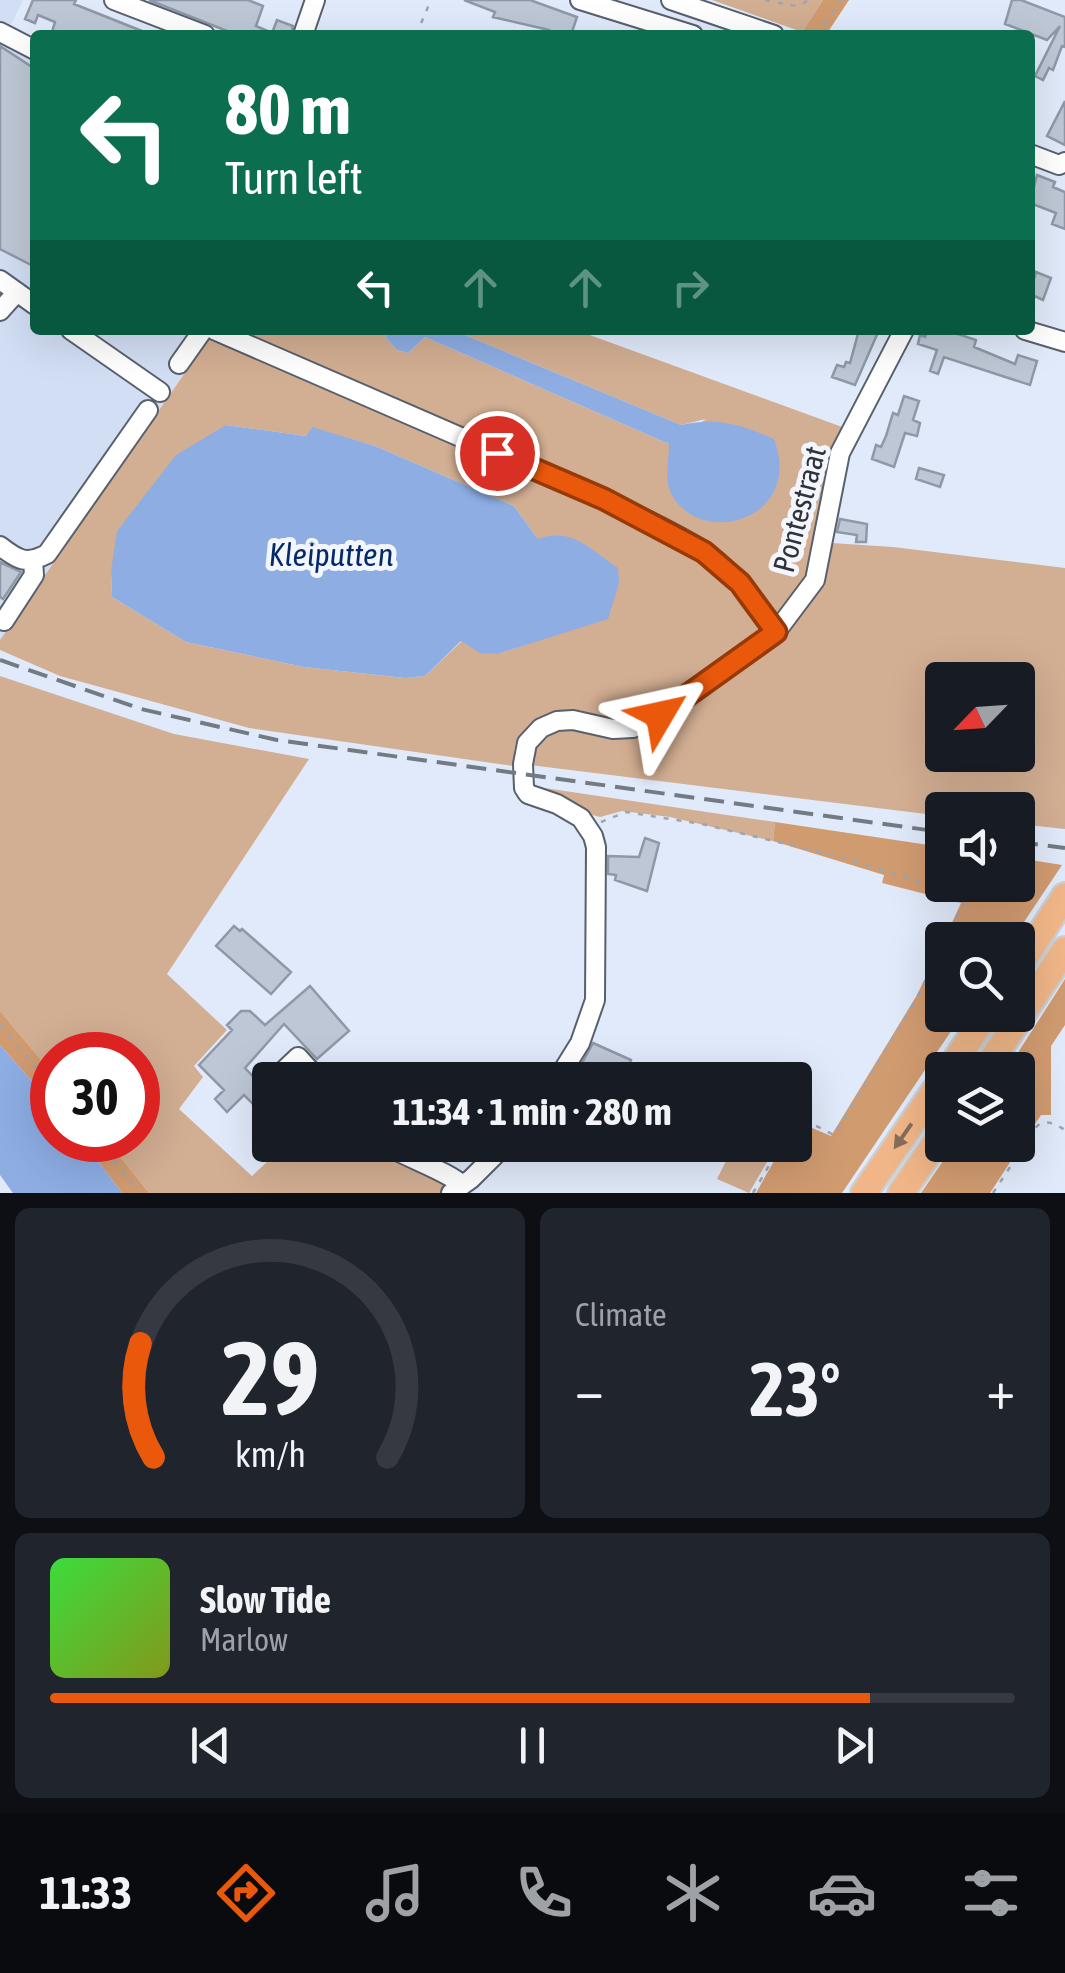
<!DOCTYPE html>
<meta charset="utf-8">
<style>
:root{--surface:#171b24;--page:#20242c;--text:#f1f3f6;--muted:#9ea1a6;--line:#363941;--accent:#ea580c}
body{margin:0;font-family:"Asap Condensed",sans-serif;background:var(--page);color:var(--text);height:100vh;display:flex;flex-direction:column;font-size:38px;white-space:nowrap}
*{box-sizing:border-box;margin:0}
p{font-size:32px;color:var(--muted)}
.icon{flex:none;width:55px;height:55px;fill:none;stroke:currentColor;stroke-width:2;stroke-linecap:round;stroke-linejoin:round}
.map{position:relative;height:1193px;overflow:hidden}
.sheet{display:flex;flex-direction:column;gap:15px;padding:15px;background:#0d0f14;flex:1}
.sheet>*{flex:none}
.guide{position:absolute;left:30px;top:30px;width:1005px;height:305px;border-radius:10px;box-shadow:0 10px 40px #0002;background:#0b6e4f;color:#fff;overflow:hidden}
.needle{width:65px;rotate:245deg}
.controls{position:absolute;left:925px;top:662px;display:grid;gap:20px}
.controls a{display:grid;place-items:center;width:110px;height:110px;border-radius:10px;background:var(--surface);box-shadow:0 10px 40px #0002;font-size:50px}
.speed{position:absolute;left:30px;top:1032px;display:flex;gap:20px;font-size:50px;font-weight:700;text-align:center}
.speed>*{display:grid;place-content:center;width:130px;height:130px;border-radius:50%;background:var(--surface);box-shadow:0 10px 40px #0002;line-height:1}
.speed .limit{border:15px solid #d22;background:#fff;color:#111}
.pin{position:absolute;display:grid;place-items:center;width:85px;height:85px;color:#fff;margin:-42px;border:5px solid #fff;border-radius:50%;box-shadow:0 2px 10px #0007}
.me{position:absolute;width:110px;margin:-55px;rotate:54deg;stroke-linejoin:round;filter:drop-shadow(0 0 8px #0008)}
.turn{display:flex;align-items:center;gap:35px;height:210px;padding:0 30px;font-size:45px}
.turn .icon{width:130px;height:130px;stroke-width:2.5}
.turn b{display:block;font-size:70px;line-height:85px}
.lanes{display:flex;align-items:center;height:95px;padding:0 30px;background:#0003;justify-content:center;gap:50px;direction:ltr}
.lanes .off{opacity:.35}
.big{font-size:75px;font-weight:700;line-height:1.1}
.sheet .widget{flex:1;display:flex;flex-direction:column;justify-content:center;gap:15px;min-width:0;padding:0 35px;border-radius:15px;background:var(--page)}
.sheet .dial{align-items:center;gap:0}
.dial svg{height:260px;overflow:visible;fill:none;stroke:var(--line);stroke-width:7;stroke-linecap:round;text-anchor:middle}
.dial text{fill:var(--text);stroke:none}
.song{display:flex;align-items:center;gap:30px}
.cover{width:120px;height:120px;border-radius:15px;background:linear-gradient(135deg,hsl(120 70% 55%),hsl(70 70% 35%))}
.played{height:10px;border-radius:5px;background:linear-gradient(90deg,var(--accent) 85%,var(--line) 85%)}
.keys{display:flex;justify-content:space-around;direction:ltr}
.heat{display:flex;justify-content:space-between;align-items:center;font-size:55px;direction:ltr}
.sheet .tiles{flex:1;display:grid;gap:15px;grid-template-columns:1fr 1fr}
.widget:last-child{grid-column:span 2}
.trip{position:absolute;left:252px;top:1062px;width:560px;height:100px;border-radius:10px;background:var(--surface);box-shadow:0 10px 40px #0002;font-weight:700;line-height:100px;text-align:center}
.menu{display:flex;height:160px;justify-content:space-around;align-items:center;background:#090b0e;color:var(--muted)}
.menu .icon{width:70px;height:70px}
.menu .selected{color:var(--accent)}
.menu b{font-size:45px;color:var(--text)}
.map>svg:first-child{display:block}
</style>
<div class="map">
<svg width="1065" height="1193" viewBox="0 0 1065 1193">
<rect width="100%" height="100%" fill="#e1eafa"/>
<path fill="#d2def4" d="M0,0H23L7,33L35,47V330H214L0,640Z"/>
<path fill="#d2ae92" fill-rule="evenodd" d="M712,0H823L802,32Z
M240,330H387L386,338L397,350L408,353L425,337L669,444L706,419L681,425L453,330H576L845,428L813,566L796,599L777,615L750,580L718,551Z
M211,335L601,504L691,552L716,575L764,631L633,725L528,730L515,745L513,766L249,728L60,676L0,650V640ZM226,425L306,436L312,428L375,446L514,506L538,539L529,643C499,654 490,660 462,641L425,676L405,678L304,667L186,642L112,597L111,571Z
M831,543L893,547L1065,568V829L1018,824V810H942V816L530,765L536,737L558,727L613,736C665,705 795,641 819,589C825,575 827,558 831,543ZM942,680H1018V755H942Z
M0,676L174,734L309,759L167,974L227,1030L194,1066L203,1077L179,1109L252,1176L285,1145H379L450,1184L442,1193H149L107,1140H138V1055H52V1073L0,1011Z
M531,786L775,822L773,841L670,817L622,811L600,817L584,813Z
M734,1145H777L749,1193L717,1179Z"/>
<path fill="#d19b70" d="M823,0H849L826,35L802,32Z
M775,822L942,847V885H1018V858L1062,865L1012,940H944L961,903L882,883L884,875L773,841Z
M942,943V1015H962L842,1193H756L783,1145H795L796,1121L831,1136L917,995Z
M1065,979V1025L1051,1046V1115H1041L990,1193H921L954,1145H1018L1020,1068L1012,1062Z
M0,1011L52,1073V1104L0,1045Z
M82,1140H107L149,1193H122Z"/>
<path fill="#8dade3" d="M387,330H453L681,425C717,417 740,424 774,439C805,523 695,549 670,491C665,479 669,457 669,444L425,337L408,353L397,350L386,338Z
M226,425L306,436L312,427L375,446L514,506L538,539C572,527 590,549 618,568L619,583L608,619L497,654L480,653L461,641L425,676L405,678L304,667L186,642L112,597L111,571L117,531L176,455Z
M0,1045L52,1104V1140H82L122,1193H13L0,1175Z"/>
<path fill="#bec7d5" stroke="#8f98a6" stroke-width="2.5" d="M33,0H76L74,4L152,35H51L55,22L38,15L35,23L25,19Z
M149,0H248L263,6L256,26L272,33L277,20L293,26L291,35H237Z
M464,0H530L577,17L571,35H548L549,30L493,17L495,12Z
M1012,0H1021L1065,17V47L1062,46L1053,70L1049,68L1043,80L1035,76L1060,26L1047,40L1005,24Z
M0,46L35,69V267L0,249Z
M1065,101V145L1047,136Z
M1037,175L1055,182L1053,187L1065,192V229L1052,224L1056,213L1030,203Z
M1036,272L1051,278L1043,300L1030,294Z
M859,330H879L855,385L832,377L837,365L844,367L846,362L850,363Z
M928,330H946L976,340L974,347L1015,364L1018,355L1037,361L1030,385L944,357L938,374L930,371L937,350L918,344L920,335L925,337Z
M904,396L919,401L913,420L920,423L917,436L905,433L894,467L872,459L876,445L881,447L886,436L893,413L898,415Z
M919,468L944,475L940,487L916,479Z
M840,519L867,524L866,542H856L857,535L837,532Z
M0,562L21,572L3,599L0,597Z
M645,838L659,843L647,891L615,880L616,875L608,874V856L639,857Z
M234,926L240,931L242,929L291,972L271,994L216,946Z
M310,986L349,1031L317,1059L284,1024L245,1068L270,1094V1107L263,1114L244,1095L227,1112L215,1099L224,1090L199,1065L232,1030L227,1025L241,1011H250L265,1025Z
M593,1043L631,1060L626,1073L621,1069L617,1076L599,1066L597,1069L591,1066L589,1070L581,1065Z"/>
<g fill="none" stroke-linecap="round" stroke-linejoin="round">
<g stroke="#58606d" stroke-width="22">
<path id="minor" d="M114,0L205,35
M580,0L693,35
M671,0L774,35
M0,32L35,50
M303,35L315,0
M1030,154L1059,165L1065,162
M0,280L35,305
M0,311L17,292
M71,330L160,392
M214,330L603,499C636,515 671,530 702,550C733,570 754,603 776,632
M1025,330L1065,342
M179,364L203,330
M0,546C18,560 26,565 47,554L148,410
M4,621L34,575L33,561
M277,1077L298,1057L319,1080
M557,1080L580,1043L595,1000L596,847L593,836L581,818L557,804L528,794L524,788L523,764L527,743L541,728L557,721L573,720L613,729L633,728L659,715L776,632L815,580L840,453L904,330
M386,1145C407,1158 449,1172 462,1185
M451,1193L471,1179L505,1145"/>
</g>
<g stroke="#cdcecf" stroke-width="30">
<path id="highway" d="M1018,968L1065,896
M949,1070L986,1015
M985,1070L1065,950
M864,1193L942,1080
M901,1193L942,1134"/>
</g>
<path stroke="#9ea5b1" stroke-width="2.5" stroke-dasharray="5 8" stroke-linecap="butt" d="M765,0L796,6L810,0
M416,35L431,0
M817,35L841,0
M601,822L626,812L702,824L841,857L908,878L964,903L946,940
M0,1025L52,1086
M795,1120L797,1116L834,1135L916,1000L942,946
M98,1140L139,1193
M753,1193L781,1145
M993,1193L1037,1126C1047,1119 1055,1124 1065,1130"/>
<use href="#minor" stroke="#fff" stroke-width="18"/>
<use href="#highway" stroke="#f0b688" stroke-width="25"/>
<path stroke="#747a83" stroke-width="4" stroke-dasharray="20 10" stroke-linecap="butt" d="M0,660L141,709L277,740L942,832
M1018,842L1065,848"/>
</g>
<defs><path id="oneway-solid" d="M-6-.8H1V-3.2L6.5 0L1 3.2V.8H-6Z" transform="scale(2.5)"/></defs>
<use fill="#866d5c" href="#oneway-solid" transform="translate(903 1136) rotate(125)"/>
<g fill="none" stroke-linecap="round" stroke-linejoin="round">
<g stroke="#983908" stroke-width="25">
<path id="route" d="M497,453L604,499L704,552L740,583L776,632L660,715"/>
</g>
<use href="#route" stroke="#ea580c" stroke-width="18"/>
</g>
<g text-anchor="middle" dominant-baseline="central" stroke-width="10" stroke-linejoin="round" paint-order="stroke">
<g font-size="30" fill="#2f3238" stroke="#f3f7fd">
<text transform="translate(799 509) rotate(-75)">Pontestraat</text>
</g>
<g font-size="32" font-style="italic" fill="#052a69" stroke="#f3f7fd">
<text x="331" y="554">Kleiputten</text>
</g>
</g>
</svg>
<div class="controls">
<a><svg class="needle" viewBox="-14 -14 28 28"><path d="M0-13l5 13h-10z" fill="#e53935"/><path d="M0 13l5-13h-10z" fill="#9ea1a6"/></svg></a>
<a><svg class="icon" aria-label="sound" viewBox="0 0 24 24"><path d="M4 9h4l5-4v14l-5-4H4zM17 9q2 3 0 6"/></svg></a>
<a><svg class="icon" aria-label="search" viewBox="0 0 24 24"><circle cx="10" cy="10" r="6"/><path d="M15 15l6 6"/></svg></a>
<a><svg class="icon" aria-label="layers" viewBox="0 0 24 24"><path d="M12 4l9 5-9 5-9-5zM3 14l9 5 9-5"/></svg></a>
</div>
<div class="speed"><div class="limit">30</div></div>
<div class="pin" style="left:497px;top:453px;background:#d93025"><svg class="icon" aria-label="arrive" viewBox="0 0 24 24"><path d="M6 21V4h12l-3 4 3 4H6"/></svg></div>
<svg class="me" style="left:660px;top:715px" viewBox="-20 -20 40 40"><path d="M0-17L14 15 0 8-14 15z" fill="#ea580c" stroke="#fff" stroke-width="4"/></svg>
<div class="trip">11:34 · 1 min · 280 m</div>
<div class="guide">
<div class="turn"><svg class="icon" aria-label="left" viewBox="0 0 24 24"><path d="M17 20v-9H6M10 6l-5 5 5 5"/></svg><div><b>80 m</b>Turn left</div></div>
<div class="lanes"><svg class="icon" aria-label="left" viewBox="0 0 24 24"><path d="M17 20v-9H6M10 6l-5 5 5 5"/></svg><svg class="icon off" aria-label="ahead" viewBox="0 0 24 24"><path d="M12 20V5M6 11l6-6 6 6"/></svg><svg class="icon off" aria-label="ahead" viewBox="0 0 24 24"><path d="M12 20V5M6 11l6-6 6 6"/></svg><svg class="icon off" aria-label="right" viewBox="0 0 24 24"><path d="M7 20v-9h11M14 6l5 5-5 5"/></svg></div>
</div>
</div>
<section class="sheet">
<div class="tiles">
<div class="widget dial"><svg viewBox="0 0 100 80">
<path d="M14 69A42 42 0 1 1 86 69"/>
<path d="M14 69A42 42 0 0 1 10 34" stroke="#ea580c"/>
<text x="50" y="56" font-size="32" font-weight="700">29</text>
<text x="50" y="72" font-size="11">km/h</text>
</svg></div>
<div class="widget"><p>Climate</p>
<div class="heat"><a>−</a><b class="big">23°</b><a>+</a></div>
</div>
<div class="widget">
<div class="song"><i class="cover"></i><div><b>Slow Tide</b><p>Marlow</p></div></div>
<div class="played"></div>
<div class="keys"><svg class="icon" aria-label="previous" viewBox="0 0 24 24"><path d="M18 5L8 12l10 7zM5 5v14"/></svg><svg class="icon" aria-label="pause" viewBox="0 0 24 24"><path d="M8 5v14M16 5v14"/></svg><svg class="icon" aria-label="next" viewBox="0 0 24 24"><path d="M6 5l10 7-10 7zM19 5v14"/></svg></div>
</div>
</div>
</section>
<nav class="menu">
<b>11:33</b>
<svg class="icon selected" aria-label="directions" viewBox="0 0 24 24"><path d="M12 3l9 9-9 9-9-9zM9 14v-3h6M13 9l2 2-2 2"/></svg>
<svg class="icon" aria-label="music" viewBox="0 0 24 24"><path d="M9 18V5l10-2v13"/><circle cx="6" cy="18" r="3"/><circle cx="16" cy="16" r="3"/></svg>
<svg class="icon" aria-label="phone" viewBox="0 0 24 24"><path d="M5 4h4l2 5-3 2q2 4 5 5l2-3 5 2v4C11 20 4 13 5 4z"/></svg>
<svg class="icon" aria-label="climate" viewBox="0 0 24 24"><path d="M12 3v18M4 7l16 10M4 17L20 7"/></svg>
<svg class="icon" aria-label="car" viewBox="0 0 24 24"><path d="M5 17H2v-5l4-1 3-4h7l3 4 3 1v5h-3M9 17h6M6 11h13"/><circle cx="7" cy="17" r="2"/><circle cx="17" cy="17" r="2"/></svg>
<svg class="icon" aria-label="filters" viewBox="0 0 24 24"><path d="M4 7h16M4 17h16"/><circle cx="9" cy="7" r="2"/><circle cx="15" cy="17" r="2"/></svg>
</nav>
